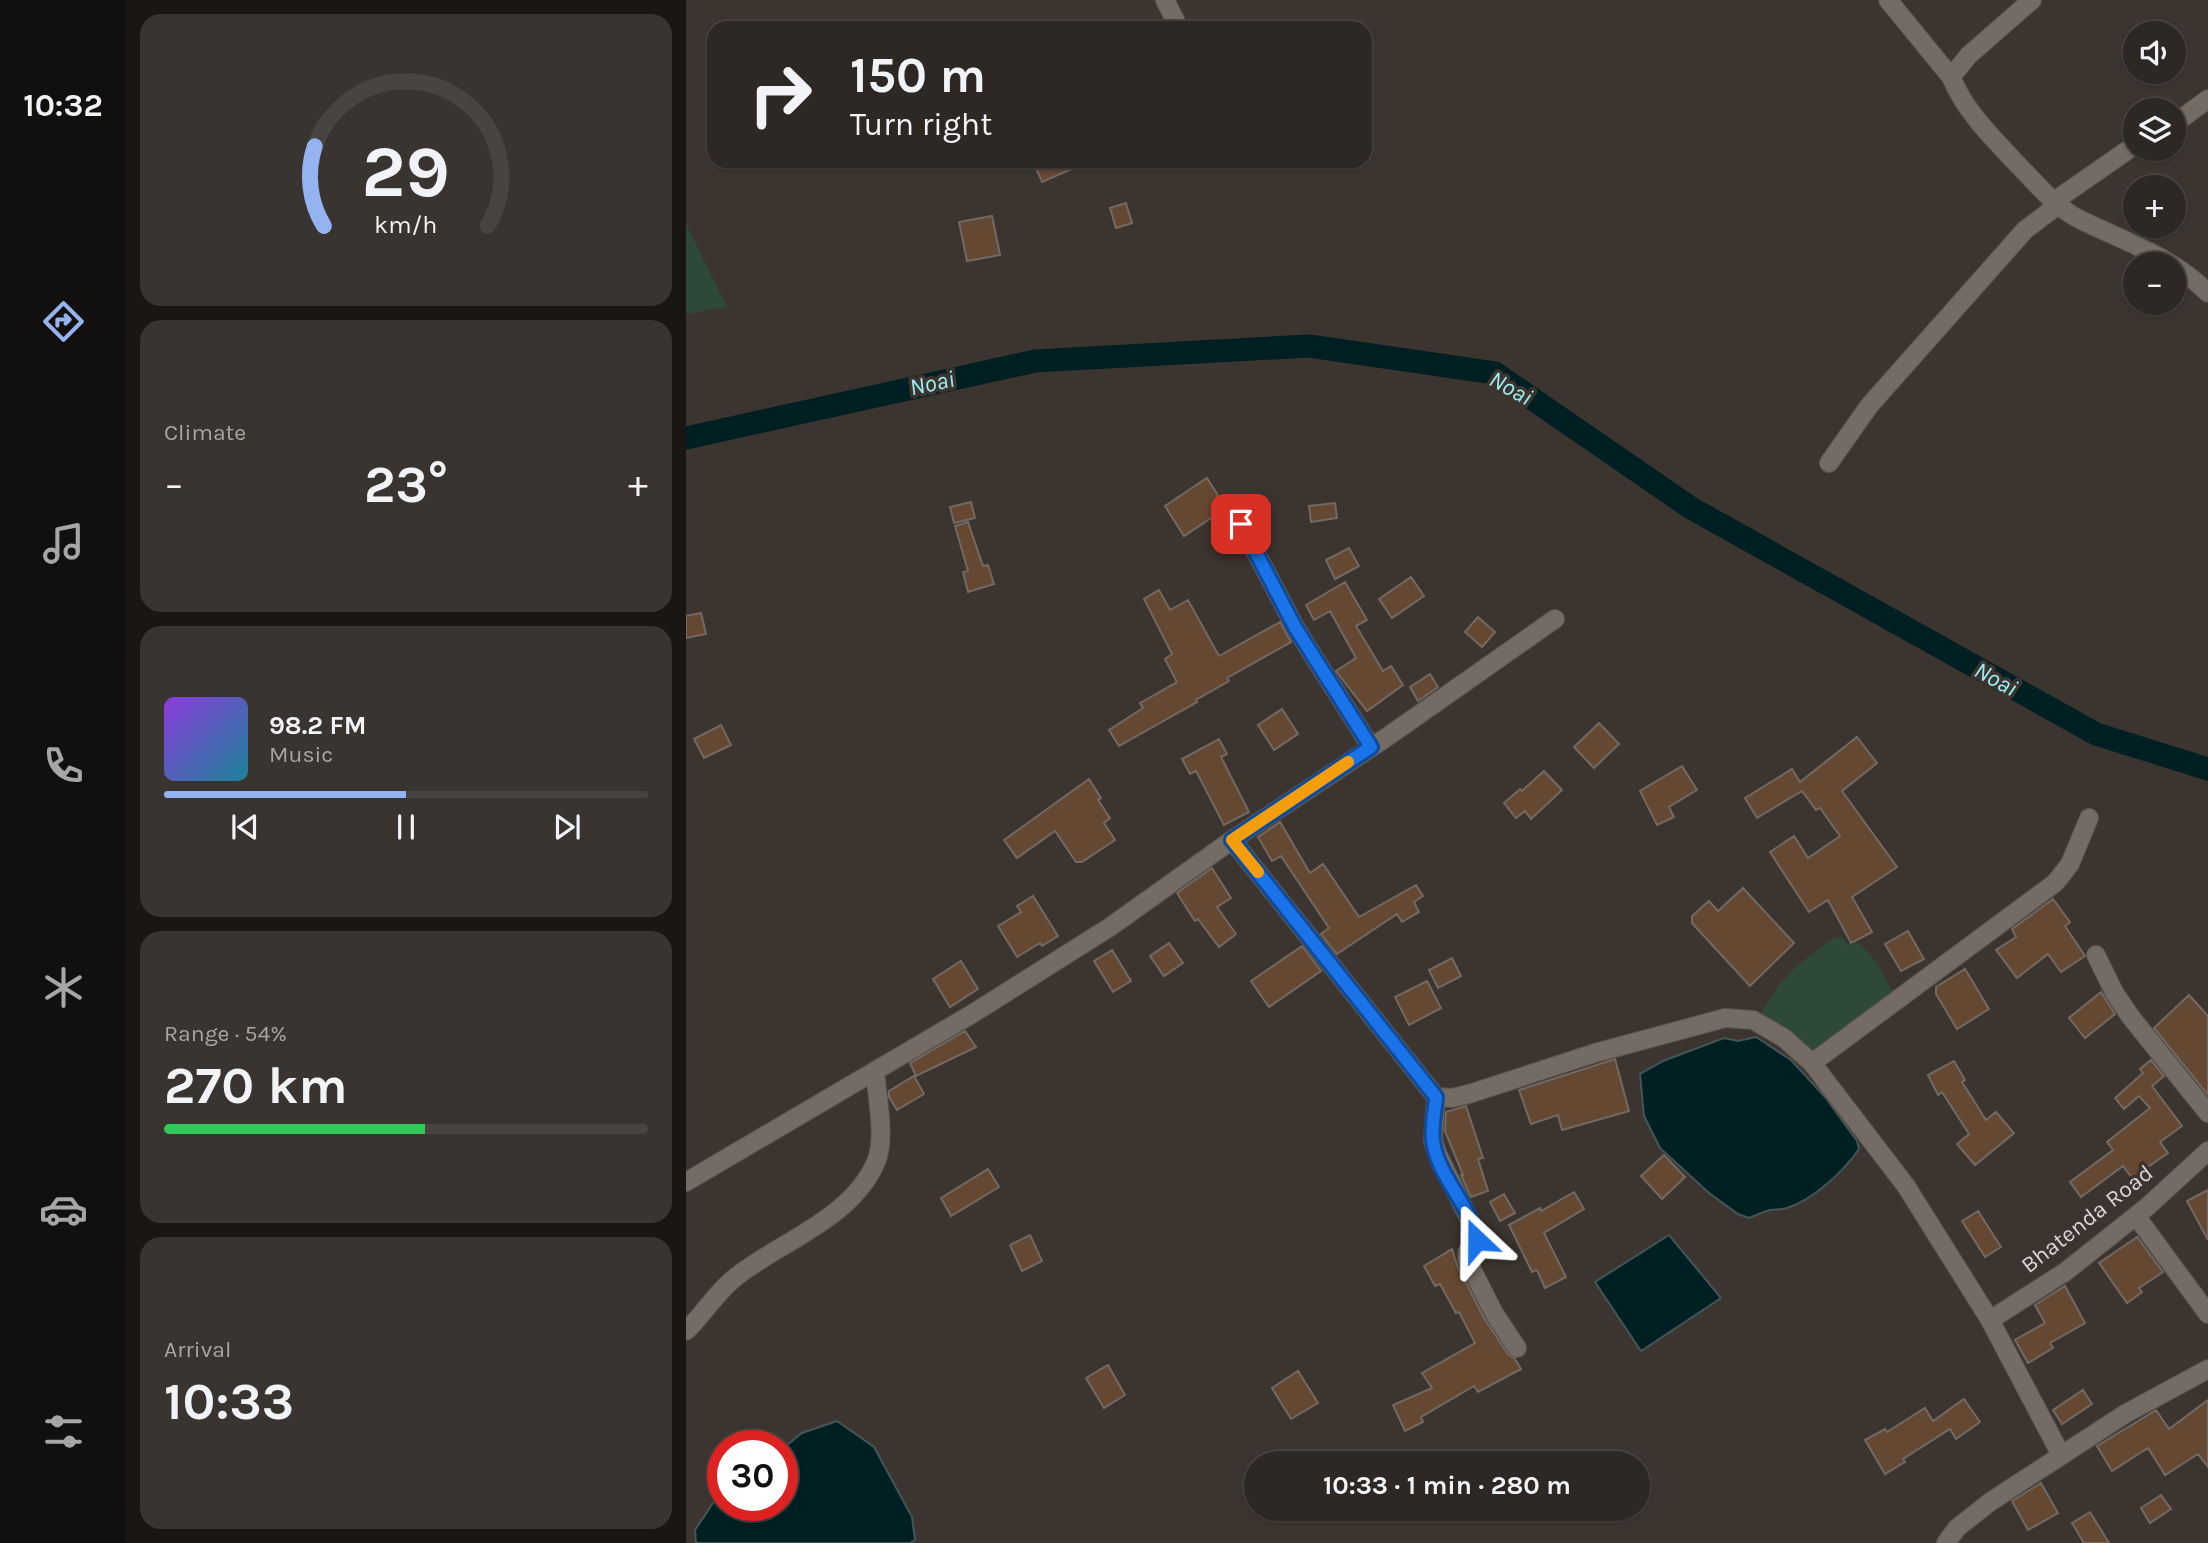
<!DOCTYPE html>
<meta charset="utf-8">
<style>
:root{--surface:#2d2823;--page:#393430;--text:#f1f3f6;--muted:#a7a6a6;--line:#484441;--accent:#95b2f1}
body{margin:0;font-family:Karla,sans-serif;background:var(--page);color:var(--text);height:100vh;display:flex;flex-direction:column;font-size:26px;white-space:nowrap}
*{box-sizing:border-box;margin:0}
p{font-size:23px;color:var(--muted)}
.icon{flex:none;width:38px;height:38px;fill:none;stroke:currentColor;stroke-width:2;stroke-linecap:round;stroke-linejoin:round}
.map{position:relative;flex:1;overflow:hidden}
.sheet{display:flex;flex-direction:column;gap:14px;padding:14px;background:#191613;width:560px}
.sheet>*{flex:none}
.top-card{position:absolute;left:21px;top:21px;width:665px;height:147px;border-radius:21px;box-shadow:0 2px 5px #0004,0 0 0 2px var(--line);background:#2d2823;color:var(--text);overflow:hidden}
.controls{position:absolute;left:1437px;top:21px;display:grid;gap:14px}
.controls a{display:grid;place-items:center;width:63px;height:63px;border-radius:50%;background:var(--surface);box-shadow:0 2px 5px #0004,0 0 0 2px var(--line);font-size:35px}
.speed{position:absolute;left:21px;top:1430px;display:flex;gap:14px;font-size:35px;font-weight:700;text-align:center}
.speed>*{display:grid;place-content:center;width:91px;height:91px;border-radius:50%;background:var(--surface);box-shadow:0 2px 5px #0004,0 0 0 2px var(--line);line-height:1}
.speed .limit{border:10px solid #d22;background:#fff;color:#111}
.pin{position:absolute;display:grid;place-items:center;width:60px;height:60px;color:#fff;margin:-30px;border-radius:14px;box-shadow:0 4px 10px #0006}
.me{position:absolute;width:77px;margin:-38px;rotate:337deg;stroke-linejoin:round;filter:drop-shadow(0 0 5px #0008)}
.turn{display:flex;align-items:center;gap:24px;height:147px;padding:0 28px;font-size:32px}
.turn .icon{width:91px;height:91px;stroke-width:2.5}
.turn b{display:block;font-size:49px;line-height:60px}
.big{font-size:52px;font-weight:700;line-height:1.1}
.sheet .widget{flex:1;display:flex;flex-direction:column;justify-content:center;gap:10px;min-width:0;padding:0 24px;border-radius:21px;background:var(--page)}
.sheet .dial{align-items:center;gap:0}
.dial svg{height:182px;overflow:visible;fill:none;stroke:var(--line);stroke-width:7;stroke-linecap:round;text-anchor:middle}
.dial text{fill:var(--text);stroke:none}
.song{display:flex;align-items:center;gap:21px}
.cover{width:84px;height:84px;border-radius:10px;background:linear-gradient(135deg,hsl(270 70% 55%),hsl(190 70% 35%))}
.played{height:7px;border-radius:4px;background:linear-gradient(90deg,var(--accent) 50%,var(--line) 50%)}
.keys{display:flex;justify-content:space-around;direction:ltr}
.heat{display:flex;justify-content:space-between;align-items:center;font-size:38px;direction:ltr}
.charge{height:10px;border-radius:5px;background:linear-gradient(90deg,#34c759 54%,var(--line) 0)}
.trip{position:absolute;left:558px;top:1451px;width:406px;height:70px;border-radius:35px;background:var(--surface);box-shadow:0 2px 5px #0004,0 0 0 2px var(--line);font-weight:700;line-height:70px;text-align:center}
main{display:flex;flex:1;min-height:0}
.menu{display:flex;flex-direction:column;width:126px;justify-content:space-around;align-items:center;background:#12100e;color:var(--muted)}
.menu .icon{width:49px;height:49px}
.menu .active{color:var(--accent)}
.menu b{font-size:32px;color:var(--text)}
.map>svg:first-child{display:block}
</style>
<main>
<nav class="menu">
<b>10:32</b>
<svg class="icon active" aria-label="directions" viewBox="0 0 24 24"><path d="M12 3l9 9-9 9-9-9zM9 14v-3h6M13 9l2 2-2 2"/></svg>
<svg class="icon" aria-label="music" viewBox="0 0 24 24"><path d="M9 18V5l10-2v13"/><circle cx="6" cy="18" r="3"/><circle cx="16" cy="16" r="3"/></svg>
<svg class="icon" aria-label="phone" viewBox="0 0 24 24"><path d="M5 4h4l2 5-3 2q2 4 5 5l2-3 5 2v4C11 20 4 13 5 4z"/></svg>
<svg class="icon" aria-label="climate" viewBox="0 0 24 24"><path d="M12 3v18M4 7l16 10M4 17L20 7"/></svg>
<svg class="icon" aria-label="car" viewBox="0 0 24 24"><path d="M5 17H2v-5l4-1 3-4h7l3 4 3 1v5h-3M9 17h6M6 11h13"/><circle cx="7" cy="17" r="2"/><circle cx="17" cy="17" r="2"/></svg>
<svg class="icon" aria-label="filters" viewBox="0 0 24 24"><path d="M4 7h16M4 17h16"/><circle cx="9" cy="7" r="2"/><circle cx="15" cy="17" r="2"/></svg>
</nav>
<section class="sheet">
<div class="widget dial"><svg viewBox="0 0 100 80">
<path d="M14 69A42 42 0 1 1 86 69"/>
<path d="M14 69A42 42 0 0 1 10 34" stroke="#95b2f1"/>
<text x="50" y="56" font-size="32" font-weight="700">29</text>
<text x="50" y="72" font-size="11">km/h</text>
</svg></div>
<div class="widget"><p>Climate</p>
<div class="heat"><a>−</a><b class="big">23°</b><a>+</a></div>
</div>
<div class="widget">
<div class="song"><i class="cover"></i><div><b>98.2 FM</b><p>Music</p></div></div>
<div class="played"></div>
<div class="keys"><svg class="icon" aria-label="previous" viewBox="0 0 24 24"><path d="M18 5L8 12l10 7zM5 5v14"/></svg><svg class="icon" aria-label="pause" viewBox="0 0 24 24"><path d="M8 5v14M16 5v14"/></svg><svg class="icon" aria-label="next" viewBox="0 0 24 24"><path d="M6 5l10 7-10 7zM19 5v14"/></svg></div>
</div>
<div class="widget"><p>Range · 54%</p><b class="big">270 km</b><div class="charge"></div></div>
<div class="widget"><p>Arrival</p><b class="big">10:33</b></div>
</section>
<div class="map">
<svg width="1522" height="1543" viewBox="0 0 1522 1543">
<rect width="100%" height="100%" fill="#3c352f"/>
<path fill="#2f4938" d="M0,224L41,307L0,314Z
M1149,937L1157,938L1162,946L1170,942C1187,954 1197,971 1205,991L1219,984L1192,1009L1124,1053L1075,1013C1098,974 1113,963 1149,937Z"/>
<path fill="#001f22" stroke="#425657" stroke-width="2" d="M1070,1037L1105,1060L1139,1097L1171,1141L1173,1149C1158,1171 1127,1200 1101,1208C1095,1210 1089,1209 1084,1210C1077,1212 1070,1215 1063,1218L1052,1214L1023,1193L974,1148L958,1116L954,1074L977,1061L1038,1038L1052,1041Z
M983,1235L1035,1298L955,1351L909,1282Z
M151,1421L188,1447L226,1517L229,1540L224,1543H10L9,1530L27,1503L37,1496V1505H96V1449L116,1433Z"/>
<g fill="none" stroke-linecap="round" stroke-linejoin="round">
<path stroke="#001f22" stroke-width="23" d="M0,438L349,361L623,346L809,373L1005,508L1410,734L1522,769"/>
</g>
<path fill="#644832" stroke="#726963" stroke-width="2" d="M347,161H404L356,182Z
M440,203L446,223L430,228L424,208Z
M306,216L314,255L281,261L273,222Z
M521,478L540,508L498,536L479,506Z
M285,502L289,518L268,523L264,507Z
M649,503L651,518L625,522L623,506Z
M282,522L297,566L302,565L308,584L282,592L277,572L282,571L269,526Z
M663,548L673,566L649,579L640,560Z
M725,577L738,596L706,618L693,599Z
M659,582L681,620L670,626L697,671L705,666L717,685L681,711L650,671L670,658L644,611L628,620L620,605Z
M473,590L484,610L502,600L533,656L594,622L605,642L541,678L543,681L510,700L511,702L433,746L423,730L457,708L454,703L491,682L479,659L486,654L458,599Z
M15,613L20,634L0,638V616Z
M792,617L809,632L796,647L779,632Z
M744,674L752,687L732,701L724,687Z
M596,709L612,734L588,750L572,725Z
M913,723L933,744L908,768L888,747Z
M35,725L45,745L18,758L8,739Z
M1171,737L1191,763L1156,791L1211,867L1166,897L1186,932L1165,943L1142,900L1123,912L1084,852L1108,836L1122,858L1154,836L1134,808L1130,810L1116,791L1071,818L1059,798L1106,769L1114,782Z
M533,739L541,754L535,757L563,812L538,825L510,771L504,774L496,759Z
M996,766L1011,790L983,807L988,817L971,825L954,791Z
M858,771L876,790L845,819L839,811L830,818L818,803L834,789L836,791Z
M403,779L415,798L412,800L424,818L418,823L429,840L396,862H390L369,831L331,858L318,840Z
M594,822L624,873L637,864L673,917L730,885L737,896L728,902L733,912L716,922L711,914L651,954L635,934L643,928L595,856L586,861L572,837Z
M526,868L545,898L531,907L550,934L533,947L512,919L509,921L491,893Z
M1057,888L1108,943L1064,986L1006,923V916L1023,901L1032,911Z
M347,896L372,936L356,946L354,943L331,957L312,926L335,912L331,906Z
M1367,899L1384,922L1379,926L1399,956L1375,972L1362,954L1331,978L1310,950L1330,937L1326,929Z
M1222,931L1238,959L1215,971L1199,944Z
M483,943L497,963L478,976L464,956Z
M616,946L635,971L583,1007L565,981Z
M426,950L445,981L427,992L408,961Z
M766,958L775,976L752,988L743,970Z
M275,961L292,989L264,1007L247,979Z
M1279,969L1303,1009L1271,1029L1250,994V987Z
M741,981L755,1008L723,1025L709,997Z
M1415,992L1429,1014L1399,1038L1383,1018Z
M1503,995L1522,1016V1095L1468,1028Z
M279,1031L290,1047L230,1076L224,1063Z
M929,1059L943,1111L876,1130L872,1115L845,1124L833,1090Z
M1465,1060L1478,1076L1466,1086L1496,1126L1474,1142L1482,1153L1446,1178L1437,1166L1395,1197L1384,1182L1427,1150L1421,1142L1464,1108L1453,1096L1438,1109L1429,1098L1457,1073L1454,1069Z
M1268,1061L1279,1080L1276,1082L1300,1120L1310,1112L1328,1133L1289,1165L1271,1144L1283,1134L1256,1092L1252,1095L1242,1075Z
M228,1076L238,1094L211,1110L203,1097V1091Z
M780,1106L797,1158L792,1159L802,1191L785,1197L775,1175H777L759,1131L760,1112Z
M978,1155L999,1177L976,1199L955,1176Z
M302,1169L313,1187L265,1216L255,1198Z
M1522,1190V1240L1501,1201Z
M888,1192L898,1209L858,1233L880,1277L859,1288L851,1270L846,1272L823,1225L854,1208L855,1211Z
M818,1194L829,1213L814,1221L804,1202Z
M1292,1211L1315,1247L1299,1257L1276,1221Z
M344,1235L356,1261L336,1271L324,1245Z
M1451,1237L1477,1272L1453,1288L1456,1292L1441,1303L1413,1263Z
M766,1249L771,1265L798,1318L822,1354L829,1359L835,1369L792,1392L788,1386L735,1417L737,1422L719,1431L707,1405L746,1388L736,1373L789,1343L773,1312L770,1313L754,1284L749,1286L738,1266Z
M1379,1286L1399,1323L1364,1343L1367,1348L1342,1363L1329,1340L1359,1323L1349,1305Z
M422,1365L439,1395L418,1408L400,1378Z
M612,1371L632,1403L605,1419L586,1388Z
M1397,1390L1406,1404L1376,1424L1367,1410Z
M1278,1399L1294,1422L1270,1439L1264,1429L1217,1459L1219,1462L1199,1474L1179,1440L1199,1429L1201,1432L1239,1408L1247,1421Z
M1522,1400V1467L1512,1454L1479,1475L1462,1448L1426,1471L1411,1446L1470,1410L1483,1429Z
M1355,1483L1372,1513L1342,1530L1326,1501Z
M1475,1495L1485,1509L1464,1523L1455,1508Z
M1404,1512L1423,1543H1398L1386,1523Z"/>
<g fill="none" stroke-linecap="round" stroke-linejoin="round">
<g stroke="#5a544f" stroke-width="20">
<path id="minor" d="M479,0L493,28
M1202,0L1265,77
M1346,0L1283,55L1265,77C1280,113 1307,138 1333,166C1352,185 1369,207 1393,219C1439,242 1484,255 1522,293
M1488,124L1522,99
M1367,202L1449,145
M1143,463L1183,406L1339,230L1372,205
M555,524L609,627L685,747
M546,840L701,737L869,619
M1410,955L1428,992L1444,1016L1522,1113
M1126,1063L1369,883L1384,864L1403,818
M750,1097L747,1140L751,1153L791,1235L790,1243L781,1252V1260L808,1313L831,1348
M0,1182L286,1014L424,927L546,840L750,1097L766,1098L783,1094L909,1053L1039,1018L1067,1020L1098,1038L1126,1063L1220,1186L1304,1320L1375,1455
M1450,1216L1522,1314
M1304,1320L1379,1272L1461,1207L1522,1151
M0,1331C18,1314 31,1291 51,1276C96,1241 166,1218 190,1162C200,1139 191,1096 189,1071
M1260,1543L1271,1528L1304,1502L1439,1414L1522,1369"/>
</g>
<use href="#minor" stroke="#736b64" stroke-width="18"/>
</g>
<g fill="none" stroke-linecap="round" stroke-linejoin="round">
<g stroke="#114b97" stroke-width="18">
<path id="route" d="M555,524L609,627L685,747L546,840L750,1097C749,1111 745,1127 747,1141C752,1177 784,1204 791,1240"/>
</g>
<use href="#route" stroke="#1a73e8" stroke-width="12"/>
<path stroke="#f59e0b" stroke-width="12" d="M572,872L546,840L662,762"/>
</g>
<g text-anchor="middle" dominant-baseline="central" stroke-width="7" stroke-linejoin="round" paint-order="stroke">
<g font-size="23" fill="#dbd6d2" stroke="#3c352f">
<text transform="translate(1401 1219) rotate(-38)">Bhatenda Road</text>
</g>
<g font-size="24" font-style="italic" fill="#9beef5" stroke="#3c352f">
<text transform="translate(246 383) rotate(-12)">Noai</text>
<text transform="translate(825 388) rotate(29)">Noai</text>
<text transform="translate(1310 679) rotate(29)">Noai</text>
</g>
</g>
</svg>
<div class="controls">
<a><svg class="icon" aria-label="sound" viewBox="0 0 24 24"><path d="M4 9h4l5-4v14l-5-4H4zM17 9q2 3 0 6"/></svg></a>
<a><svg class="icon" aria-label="layers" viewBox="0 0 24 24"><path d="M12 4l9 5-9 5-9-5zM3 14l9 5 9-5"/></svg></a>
<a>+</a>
<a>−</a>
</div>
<div class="speed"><div class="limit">30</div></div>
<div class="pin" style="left:555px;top:524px;background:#d93025"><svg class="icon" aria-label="arrive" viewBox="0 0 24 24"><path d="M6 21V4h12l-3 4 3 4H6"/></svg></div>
<svg class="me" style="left:791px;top:1240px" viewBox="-20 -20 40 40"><path d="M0-17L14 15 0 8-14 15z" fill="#1a73e8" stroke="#fff" stroke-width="4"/></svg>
<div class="trip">10:33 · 1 min · 280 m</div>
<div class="top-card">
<div class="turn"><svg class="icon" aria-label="right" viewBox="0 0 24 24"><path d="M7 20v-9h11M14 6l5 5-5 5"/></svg><div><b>150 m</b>Turn right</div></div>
</div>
</div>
</main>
